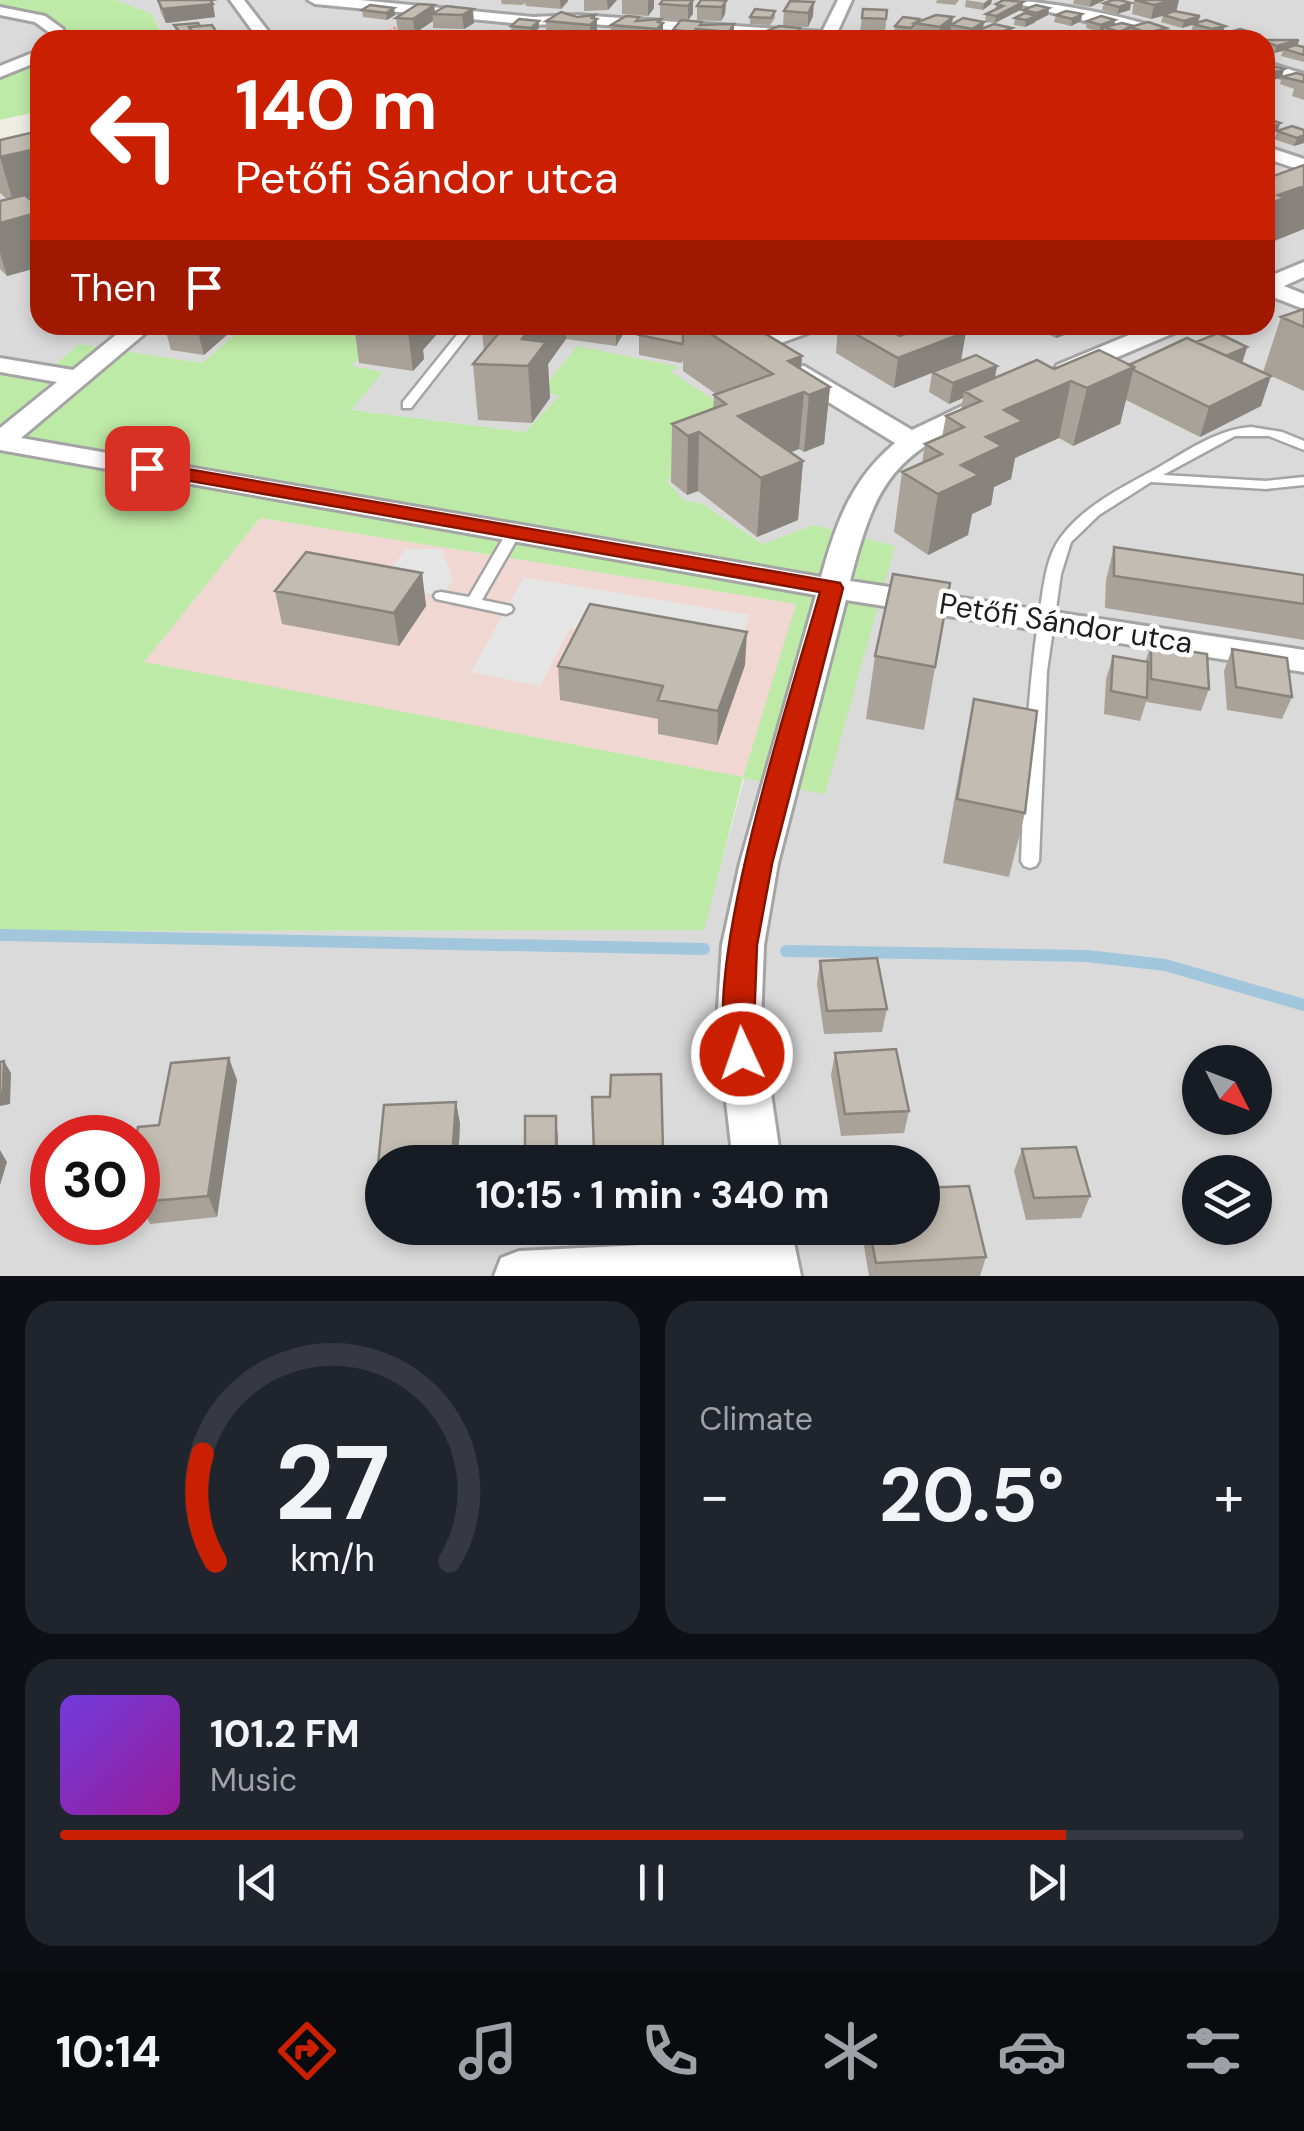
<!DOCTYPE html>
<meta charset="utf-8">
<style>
:root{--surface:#171b24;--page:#20242c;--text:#f1f3f6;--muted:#9ea1a6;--line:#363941;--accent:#ca1f00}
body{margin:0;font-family:"DM Sans",sans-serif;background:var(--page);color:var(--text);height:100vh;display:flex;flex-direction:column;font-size:38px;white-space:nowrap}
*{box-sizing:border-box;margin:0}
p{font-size:32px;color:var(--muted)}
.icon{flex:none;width:55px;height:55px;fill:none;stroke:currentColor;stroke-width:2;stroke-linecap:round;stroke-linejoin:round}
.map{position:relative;height:1276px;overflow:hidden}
.side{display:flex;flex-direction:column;gap:25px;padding:25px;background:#0d0f14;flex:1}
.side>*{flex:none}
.hud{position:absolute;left:30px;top:30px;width:1245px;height:305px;border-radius:30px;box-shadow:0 5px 15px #0003;background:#ca1f00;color:#fff;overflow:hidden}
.needle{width:65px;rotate:132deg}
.tools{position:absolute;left:1182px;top:1045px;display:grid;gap:20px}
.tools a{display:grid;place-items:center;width:90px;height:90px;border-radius:50%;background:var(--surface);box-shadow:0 5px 15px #0003;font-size:50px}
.speed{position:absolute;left:30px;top:1115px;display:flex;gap:20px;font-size:50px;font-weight:700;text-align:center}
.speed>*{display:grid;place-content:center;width:130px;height:130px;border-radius:50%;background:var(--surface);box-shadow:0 5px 15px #0003;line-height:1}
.speed .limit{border:15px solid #d22;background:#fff;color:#111}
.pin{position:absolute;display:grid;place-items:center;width:85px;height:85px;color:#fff;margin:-42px;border-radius:20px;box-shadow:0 5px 15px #0006}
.me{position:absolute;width:110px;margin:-55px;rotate:357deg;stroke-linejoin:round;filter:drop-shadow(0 0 8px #0008)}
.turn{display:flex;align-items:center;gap:35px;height:210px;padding:0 40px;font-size:45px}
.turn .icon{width:130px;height:130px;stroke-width:2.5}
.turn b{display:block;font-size:70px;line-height:85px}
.then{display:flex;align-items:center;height:95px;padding:0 40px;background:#0003;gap:20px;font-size:38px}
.big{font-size:75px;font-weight:700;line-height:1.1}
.side .widget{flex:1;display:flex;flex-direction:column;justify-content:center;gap:15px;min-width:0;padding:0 35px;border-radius:30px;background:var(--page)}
.side .dial{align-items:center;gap:0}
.dial svg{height:260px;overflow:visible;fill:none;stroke:var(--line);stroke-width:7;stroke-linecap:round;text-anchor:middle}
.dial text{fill:var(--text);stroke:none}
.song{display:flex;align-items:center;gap:30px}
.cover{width:120px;height:120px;border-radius:15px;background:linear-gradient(135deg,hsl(260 70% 55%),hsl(300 70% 35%))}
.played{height:10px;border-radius:5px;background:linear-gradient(90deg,var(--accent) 85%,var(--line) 85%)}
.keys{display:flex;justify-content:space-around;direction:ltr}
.heat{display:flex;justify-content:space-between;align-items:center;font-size:55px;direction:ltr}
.side .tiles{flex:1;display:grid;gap:25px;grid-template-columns:1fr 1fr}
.widget:last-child{grid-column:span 2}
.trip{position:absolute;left:365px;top:1145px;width:575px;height:100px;border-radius:50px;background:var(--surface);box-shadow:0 5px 15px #0003;font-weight:700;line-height:100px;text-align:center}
.dock{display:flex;height:160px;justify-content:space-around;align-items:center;background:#090b0e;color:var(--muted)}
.dock .icon{width:70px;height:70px}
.dock .current{color:var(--accent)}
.dock b{font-size:45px;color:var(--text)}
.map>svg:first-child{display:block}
</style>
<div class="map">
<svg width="1304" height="1276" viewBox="0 0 1304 1276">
<rect width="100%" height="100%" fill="#efece3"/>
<path fill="#dbdada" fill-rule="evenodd" d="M115,0H1304V1276H0V931L703,930L814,525L762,544L701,503L684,501L665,480L669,370L677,367L577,347L544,391L560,395L525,432L350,410L382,372L350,366L393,325H1265V40H165L152,14ZM1200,1062H1255V1118H1200ZM52,1138H138V1222H52ZM382,1162H922V1228H382ZM1200,1172H1255V1228H1200Z
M0,16L46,26L48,40H40V49L32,53L0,63Z
M40,135V325H246L202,363L79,344L56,364L0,355V143Z"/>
<path fill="#f0d7d1" d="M260,518L796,604L743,777L142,662Z"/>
<path fill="#beeaa7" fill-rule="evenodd" d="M0,0H115L152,14L164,40H48L46,26L0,16Z
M40,49V111L0,120V63Z
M246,325H393L351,366L383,372L351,410L525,432L559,396L542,390L577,346L680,367L670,371L757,429L711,459L666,480L684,501L701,503L762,544L814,525L895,546L825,794L743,778L704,930L0,931V355L56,364L79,344L202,363ZM260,518L796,604L743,777L144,662Z"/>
<path fill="#e5e5e5" d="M406,549H442L453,580L441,596L377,585Z
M524,577L750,615L735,657L570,628L540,686L471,672Z"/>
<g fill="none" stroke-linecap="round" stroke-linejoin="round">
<path stroke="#a2c7dd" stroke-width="12" d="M0,935L704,949
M786,951L1087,956L1165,965L1304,1005"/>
<g stroke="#a4a4a4" stroke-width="5">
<path id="service" d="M465,325H476L411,408H403V402Z
M1251,427L1282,432L1304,441V450L1269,436H1235L1163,475L1266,481L1304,477V485L1266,489L1151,482L1099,515L1071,542L1061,574L1047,671L1039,861L1036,866L1030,868L1024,866L1021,861C1024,777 1027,693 1040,609C1044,585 1046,557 1061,537C1084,506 1121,488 1154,470C1184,453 1217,429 1251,427Z
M514,528L521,532L482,600L511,606L513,609L511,612L506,614L436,599L434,596L436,593L441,592L469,597L507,532Z"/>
</g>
<g stroke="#a4a4a4" stroke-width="6">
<path id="minor" d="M230,0H244L275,40H259Z
M308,0H360L533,17L578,15L822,32L838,0H852L837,33L875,35L883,40H810L578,23L533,25L315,4Z
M1003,0C1041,0 1154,19 1184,40H1159Z
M0,7L45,16L63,29L65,40H49L50,33L35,22L0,15Z
M40,50V61L0,77V66Z
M1265,62L1304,74V84L1265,72Z
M1265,146L1304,159V171L1265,158Z
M1304,262V277L1284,286L1304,294V309L1265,294V278Z
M128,325H155L21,438L821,577C836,523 851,480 895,443L786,376L783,371L786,366H804L912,430L975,400H993L997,405L993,410C894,455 877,477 850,581L1304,650V672L846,600L778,863L764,945L761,1024L781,1162H733L717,1024L722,945L740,863L816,595L0,450V428L57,382L0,372V358L73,370Z
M786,325H820L816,330L762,350H744L741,345L744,340Z
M1153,325H1185L1181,330L1075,375H1057L1054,370L1057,365Z
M742,1228H791L801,1276H494L501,1258L519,1251L744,1240Z"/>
</g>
<path stroke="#fc8d66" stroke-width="2.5" stroke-dasharray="2.5 2.5" stroke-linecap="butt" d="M377,40L399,25"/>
<use href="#service" fill="#fff" fill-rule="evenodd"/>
<use href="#minor" fill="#fff" fill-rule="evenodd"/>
</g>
<path fill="#a8a299" d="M158,0L211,2L215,17L166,23L161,13Z
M501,0H568V2L561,9L526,6L525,3L522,5L502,4Z
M584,0H617L608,10L584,11Z
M622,0H654V8L648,16L622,14Z
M693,0V14L688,20L660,18V4Z
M937,0H959L955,5L936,3Z
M966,0L991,4L983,10L965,7Z
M1074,0H1105L1090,7L1073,4Z
M1134,0H1179L1176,12L1200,16L1198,22L1223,33L1210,36L1191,31L1193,25L1182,28L1161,22L1163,16L1151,19L1132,14Z
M726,1L725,14L721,21L697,20V6Z
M790,1L813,16L808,27L783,26L784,11Z
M1023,2L1022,9L995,23L985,22L986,14L995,10L996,4Z
M1104,3L1130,10L1117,14L1102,10Z
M434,5L435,12L446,6L474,23L464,29L433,28V21L415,33L398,32L396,18Z
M394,8L395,15L387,20L363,17L362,10Z
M1049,8L1048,15L1036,20L1035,23L1025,27L1014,25L1015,18L1023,14V10Z
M863,9L887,10L885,33L860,32Z
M775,11V18L770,25L750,24V17Z
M1082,14L1081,21L1071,26L1054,22L1056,15Z
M577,17L595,18L597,33L591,39L546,35V21Z
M639,17V20L661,19L663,37L660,40H611V25Z
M953,17L952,25L984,22L983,28H1012L1010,40H952L949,39L950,32L940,40L914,37V30L910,35L894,33L895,26L919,19L918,22Z
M1115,20L1114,25L1166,28L1163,40H1127L1128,36L1118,39L1103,34L1104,30L1099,32L1086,28L1087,21Z
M734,24L733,40H673V30L702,25Z
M174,25L221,40H192L191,37L181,39L176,32Z
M511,26L539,28L531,35L511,33Z
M764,32L799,40H764Z
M1226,33L1256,40H1225Z
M864,34V40H812V37Z
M1265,40H1299L1297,46L1304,47V62L1281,56L1283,51L1274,53L1265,50Z
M1265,64L1284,69L1282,77L1270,81L1265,80Z
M1304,75V100L1292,96L1294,89L1280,84L1282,77Z
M1265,118L1278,131L1304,130V143L1294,146L1274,139L1277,132L1265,135Z
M0,140L40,141V199L32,201L40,208V267L7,276L0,269V201L8,200L0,193Z
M1304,309V391L1263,372L1281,317Z
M164,325H238L204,355L171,350Z
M354,325H445L423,350L424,359L413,371L359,363Z
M488,325H628V327L616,346L566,339L548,364L550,398L532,423L478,420L473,364L484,351L482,332Z
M683,325H751L802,356L801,369L830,387L824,444L804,452L799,449L790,452L803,461L798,520L757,537L698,491L687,495L671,482L672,424L713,409L714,395L716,394L683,371V361L681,363L639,355V335L683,327Z
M838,325H953L961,360L997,366L995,378L1054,369L1129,365L1196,342L1247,347L1242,363L1261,406L1200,437L1126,400L1120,424L1073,446L1059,438L1015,458L1011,479L994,487L991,505L972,514L968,535L928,555L894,532L902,472L922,463L925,444L942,437L946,416L961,410L963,398L949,404L929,392L932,373L894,388L836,353Z
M1035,325H1092L1056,338L1034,328Z
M1114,547L1304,575V640L1105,608L1106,580Z
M422,573L426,606L399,646L282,624L275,591Z
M950,583L924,730L866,719L875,656Z
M1151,645L1209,689L1201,711L1146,702L1140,721L1104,714L1106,679L1113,656L1145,662Z
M1232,649L1292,697L1282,719L1227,710L1224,671Z
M745,665L717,745L658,734V719L560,700L558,666Z
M974,699L1025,813L1009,877L943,863L961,763Z
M820,961L887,1009L882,1032L824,1034L817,984Z
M835,1053L909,1111L904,1133L841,1136L831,1075Z
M237,1080L217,1217L150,1224L140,1202L138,1201V1138Z
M592,1097L663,1149V1162H594Z
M456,1102L460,1124L458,1162H382V1183L378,1165Z
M1022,1149L1090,1196L1081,1218L1026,1220L1014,1171Z
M861,1228H922L986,1257L980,1276H869Z"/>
<path fill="#88847d" d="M198,0H218L199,5L213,4L215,17L166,23L162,9Z
M560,0H568L561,9Z
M607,0H617L608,10Z
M649,0H654V8L648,16V2Z
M693,0V14L688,20V6Z
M988,0H992L991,4L983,10L984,3Z
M1091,0H1105L1090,7Z
M1173,0H1179L1176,12L1151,19L1154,5Z
M726,1L725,14L721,21L722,7Z
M814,2L813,16L808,27V13Z
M1023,2L1022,9L995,23L996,16Z
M1131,3L1130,10L1117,14L1119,7Z
M434,5L435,14H432L433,21L415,33L413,19Z
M394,8L395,15L387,20L386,13Z
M1049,8L1048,15L1025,27L1026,20L1036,16L1037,13Z
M473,9L474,23L464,29L462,15Z
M1082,14L1081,21L1071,26L1072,19Z
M595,15V20L597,19V33L591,39L590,25L592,18Z
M1200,16L1198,23L1182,28L1184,21Z
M953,17L950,32L939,40L940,27Z
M661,19V25L663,23V37L660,40H657L658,22Z
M1115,20L1114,27H1104V30L1099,32L1101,25Z
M539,21V28L531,35V28Z
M984,22L982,33L976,31L974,40H970L972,29Z
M734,24V39L725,40L727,34Z
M1225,26L1223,33L1210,36L1212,29Z
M1012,28L1010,40H993L994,35Z
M1166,28L1163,40H1147L1148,33Z
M1130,29L1128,36L1118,39L1119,32Z
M190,30L191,37L181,39L180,32Z
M1257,34L1256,40H1243V38Z
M1299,40L1297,47L1284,49L1283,51L1274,53L1277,46Z
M1284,69L1282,77L1270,81L1272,73Z
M1280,123L1278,131L1265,135L1266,128Z
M1304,135V143L1294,146L1297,138Z
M40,148V199L14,205L0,157Z
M1304,186V229L1272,242L1270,248L1265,249V215L1268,204L1278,195Z
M29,215L40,252V267L7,276L0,253V223Z
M196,325H238L204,355Z
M407,325H445L423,350L424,359L413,371Z
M533,325H566V339L548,364L550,398L532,423L528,366L522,339Z
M616,325H628L616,346Z
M880,325H899L896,346Z
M1059,325H1092L1056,338Z
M966,332L961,361L894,388L898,358Z
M1247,347L1241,367L1222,357Z
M802,356L799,394L804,392L799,449L749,469L738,416L788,361Z
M997,366L993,386L964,391L963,398L949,404L953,383Z
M1134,367L1120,424L1073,446L1087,388Z
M1271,376L1261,406L1200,437L1209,407Z
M1071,381L1059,438L1015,458L1011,479L994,487L991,505L972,514L968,535L928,555L938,494L986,437L1004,410Z
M830,387L824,444L804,452L809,395Z
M699,432L698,491L687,495L688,436Z
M803,461L798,520L757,537L761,478Z
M422,573L426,606L399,646L394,613Z
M747,632L745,665L717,745L718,711Z
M229,1058L237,1080L217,1217L208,1196Z
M4,1061L11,1073L10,1104L0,1106V1093Z
M456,1102L460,1124L458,1162H453Z
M556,1116L558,1138V1162H556Z
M0,1150L7,1162L0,1185Z"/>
<path fill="#c3bcb2" stroke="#88847d" stroke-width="2.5" d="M158,0H210L213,4L162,9Z
M663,0H693L688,6L660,4Z
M701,0H717L726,1L722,7L697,6Z
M1004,0L1023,2L996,16L986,14L1003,6L996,4Z
M1113,0H1120L1131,3L1119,7L1104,3Z
M1135,0H1173L1154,5Z
M790,1L814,2L808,13L784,11Z
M418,4L434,5L413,19L396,18Z
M370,5L394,8L386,13L362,10Z
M1036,5L1049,8L1037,13L1023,10Z
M446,6L473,9L462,15L432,14Z
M755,9L775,11L771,18L750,17Z
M863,9L887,10L886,19L862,18Z
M1066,11L1082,14L1072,19L1056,15Z
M1174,11L1200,16L1184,21L1163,15Z
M561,12L577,17L595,15L592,18L597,19L590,25L546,21Z
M1025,13L1037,16L1026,20L1015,18Z
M936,15L953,17L940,27L915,23Z
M626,16L639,17L636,21L661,19L658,22L663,23L657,29L611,25Z
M1101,16L1115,20L1101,25L1087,21Z
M903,17L919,19L911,28L895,26Z
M963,18L984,22L972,29L951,25Z
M519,19L539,21L531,28L511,26Z
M681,20L702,22L700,25L734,24L729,32L696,29L694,32L673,30Z
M1206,20L1225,26L1212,29L1193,24Z
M1148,22L1166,28L1148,33L1130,27Z
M198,23L200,26L189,27L191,30L180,32L174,25Z
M1122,23L1134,26L1119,32L1104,27Z
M994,24L1012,28L994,35L976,31Z
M212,25L220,38L197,40L189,27Z
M779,26L800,28L793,40L772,38L774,36L764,32Z
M696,29L732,32L725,40H686Z
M1240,29L1257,34L1243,38L1226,33Z
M814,31L864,34L862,40L812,37Z
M892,37L914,40H888Z
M1265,40H1299L1277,46L1265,42Z
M1295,45L1304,47V55L1284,49Z
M1265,64L1284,69L1272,73L1265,71Z
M1296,73L1304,75V82L1282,77Z
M1265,118L1280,123L1265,128Z
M1292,126L1304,130V135L1297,138L1277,131Z
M30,133L40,141V148L0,157V140Z
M1304,165V186L1278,195L1285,198L1268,204L1265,203V179Z
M25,195L40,208V225L29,215L0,223V201Z
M1304,309V327L1281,317Z
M488,325H533L522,339L546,342L528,366L473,364L498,334L482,332Z
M648,325H671L683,327V342L682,344L639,335Z
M697,325H751L802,356L788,361L830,387L809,395L804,392L738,416L803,461L761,478L699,432L688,436L672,424L726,404L714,395L773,374Z
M840,325H880L900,336L921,328L915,325H953L966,332L898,358Z
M1218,333L1247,347L1226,356L1196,342Z
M1187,338L1271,376L1209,407L1134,370V367L1129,365Z
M1099,350L1134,367L1087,388L1071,381L1004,410L1023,421L986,437L1002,446L961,465L979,475L938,494L902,472L942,454L925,444L964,427L946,416L981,401L964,391L1037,360L1054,369Z
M976,355L997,366L953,383L932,372Z
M1114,547L1304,575V604L1114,576Z
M306,552L422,573L394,613L275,591Z
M893,574L950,583L935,667L875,656Z
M590,604L747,632L718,711L658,700L663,686L558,666Z
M1151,645L1207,654L1209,689L1151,679Z
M1232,649L1287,658L1292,697L1236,687Z
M1113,656L1148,662L1147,698L1111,691Z
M974,699L1037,711L1025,813L957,799Z
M877,958L887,1009L827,1011L820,961Z
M896,1049L909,1111L845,1114L835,1053Z
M229,1058L208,1196L140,1202L144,1178L138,1179V1138H136L138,1127L159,1125L171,1063Z
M4,1061L3,1092L0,1093V1062Z
M661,1074L663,1149L594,1152L592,1097H610L611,1075Z
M456,1102L452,1159L408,1162H382V1165H378L384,1105Z
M525,1116H556V1162H525Z
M1076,1147L1090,1196L1034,1198L1022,1149Z
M969,1186L986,1257L876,1263L869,1228H922V1188Z"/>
<path fill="#ca1f00" stroke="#831400" stroke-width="2.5" d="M147,462L840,583L843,588L772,864L757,945L754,1024L758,1054L753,1064L742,1068L731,1064C694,985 794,685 820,592L140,472L137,468Z"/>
<g text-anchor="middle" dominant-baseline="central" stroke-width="9" stroke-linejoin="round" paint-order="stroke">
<g font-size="30" fill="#1d1d1d" stroke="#fff">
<text transform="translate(1066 623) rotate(9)">Petőfi Sándor utca</text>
</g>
</g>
</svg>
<div class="tools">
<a><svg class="needle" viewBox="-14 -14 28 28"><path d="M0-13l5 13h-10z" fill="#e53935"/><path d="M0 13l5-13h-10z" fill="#9ea1a6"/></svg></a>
<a><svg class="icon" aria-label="layers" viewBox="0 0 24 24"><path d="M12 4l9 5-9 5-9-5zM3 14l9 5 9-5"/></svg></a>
</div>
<div class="speed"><div class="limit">30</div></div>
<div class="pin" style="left:147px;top:468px;background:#d93025"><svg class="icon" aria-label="arrive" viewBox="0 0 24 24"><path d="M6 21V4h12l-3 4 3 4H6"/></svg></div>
<svg class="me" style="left:742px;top:1054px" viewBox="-20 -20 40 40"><circle r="17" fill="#ca1f00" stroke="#fff" stroke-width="3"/><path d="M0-11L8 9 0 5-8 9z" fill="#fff"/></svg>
<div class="trip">10:15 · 1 min · 340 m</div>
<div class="hud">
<div class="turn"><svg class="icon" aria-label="left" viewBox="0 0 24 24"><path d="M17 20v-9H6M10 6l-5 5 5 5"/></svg><div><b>140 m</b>Petőfi Sándor utca</div></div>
<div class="then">Then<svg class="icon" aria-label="arrive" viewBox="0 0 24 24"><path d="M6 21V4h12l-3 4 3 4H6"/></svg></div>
</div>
</div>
<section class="side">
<div class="tiles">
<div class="widget dial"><svg viewBox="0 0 100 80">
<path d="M14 69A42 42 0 1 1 86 69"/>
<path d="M14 69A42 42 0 0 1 10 36" stroke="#ca1f00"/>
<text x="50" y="56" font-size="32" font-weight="700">27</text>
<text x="50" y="72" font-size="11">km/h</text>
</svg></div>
<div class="widget"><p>Climate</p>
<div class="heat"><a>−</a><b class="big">20.5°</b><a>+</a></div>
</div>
<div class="widget">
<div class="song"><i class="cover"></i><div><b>101.2 FM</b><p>Music</p></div></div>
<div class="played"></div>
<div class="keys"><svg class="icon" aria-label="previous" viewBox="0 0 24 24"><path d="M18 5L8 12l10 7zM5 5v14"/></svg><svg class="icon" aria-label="pause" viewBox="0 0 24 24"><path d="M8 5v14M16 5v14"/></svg><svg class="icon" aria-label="next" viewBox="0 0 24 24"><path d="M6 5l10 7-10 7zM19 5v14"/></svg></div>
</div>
</div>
</section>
<nav class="dock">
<b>10:14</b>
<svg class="icon current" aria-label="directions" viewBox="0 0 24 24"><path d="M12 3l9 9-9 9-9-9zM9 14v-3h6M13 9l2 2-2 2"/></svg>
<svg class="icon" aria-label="music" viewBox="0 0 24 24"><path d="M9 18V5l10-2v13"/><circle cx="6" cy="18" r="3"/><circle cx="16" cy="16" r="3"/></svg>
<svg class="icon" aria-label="phone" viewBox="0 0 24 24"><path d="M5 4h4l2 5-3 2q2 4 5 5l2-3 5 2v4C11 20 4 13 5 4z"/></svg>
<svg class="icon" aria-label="climate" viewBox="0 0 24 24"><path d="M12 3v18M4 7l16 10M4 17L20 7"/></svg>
<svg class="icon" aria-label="car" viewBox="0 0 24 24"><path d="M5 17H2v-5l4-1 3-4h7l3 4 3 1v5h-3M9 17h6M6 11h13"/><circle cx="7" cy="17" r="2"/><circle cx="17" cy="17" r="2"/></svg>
<svg class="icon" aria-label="filters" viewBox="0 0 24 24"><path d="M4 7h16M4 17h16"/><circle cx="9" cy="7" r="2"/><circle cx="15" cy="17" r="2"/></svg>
</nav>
